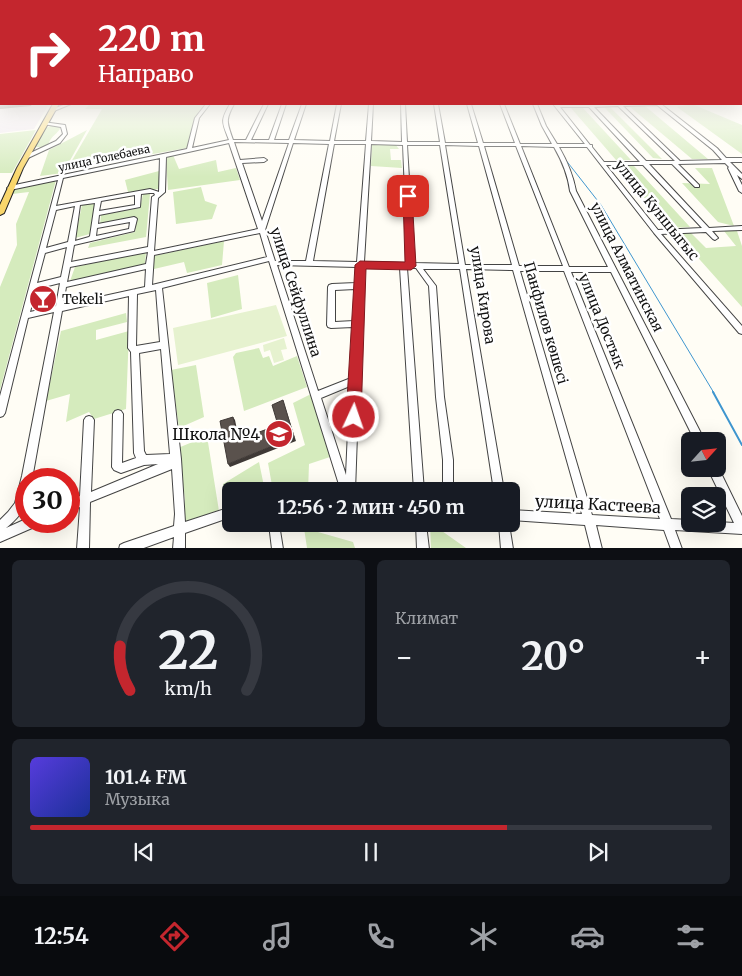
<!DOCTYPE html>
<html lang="ru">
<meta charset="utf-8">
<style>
:root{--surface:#171b24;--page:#20242c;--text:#f1f3f6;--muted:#9ea1a6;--line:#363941;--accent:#c4262e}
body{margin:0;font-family:Merriweather,serif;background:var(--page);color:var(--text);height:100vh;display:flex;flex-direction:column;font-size:19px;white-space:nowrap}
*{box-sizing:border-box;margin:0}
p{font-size:16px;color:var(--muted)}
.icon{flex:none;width:28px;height:28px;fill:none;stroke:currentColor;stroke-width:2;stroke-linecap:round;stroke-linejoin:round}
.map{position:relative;height:548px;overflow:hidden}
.details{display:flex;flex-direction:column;gap:12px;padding:12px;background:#0d0f14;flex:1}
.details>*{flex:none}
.top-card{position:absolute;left:0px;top:0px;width:742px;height:105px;box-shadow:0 5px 20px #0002;background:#c4262e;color:#fff;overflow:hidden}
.needle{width:32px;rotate:63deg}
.tools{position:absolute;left:681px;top:432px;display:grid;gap:10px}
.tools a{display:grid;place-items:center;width:45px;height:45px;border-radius:8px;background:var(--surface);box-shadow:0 5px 20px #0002;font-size:25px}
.speed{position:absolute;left:15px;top:468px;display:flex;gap:10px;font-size:25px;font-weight:700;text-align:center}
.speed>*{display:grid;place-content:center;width:65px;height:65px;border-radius:50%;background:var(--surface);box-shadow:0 5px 20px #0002;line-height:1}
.speed .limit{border:8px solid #d22;background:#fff;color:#111}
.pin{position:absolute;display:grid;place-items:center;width:42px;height:42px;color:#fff;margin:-21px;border-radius:10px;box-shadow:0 2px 8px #0006}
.me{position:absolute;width:55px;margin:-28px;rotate:3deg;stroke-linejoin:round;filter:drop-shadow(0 0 4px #0008)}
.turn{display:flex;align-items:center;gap:18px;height:105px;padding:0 15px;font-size:22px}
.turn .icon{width:65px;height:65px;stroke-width:2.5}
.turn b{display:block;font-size:35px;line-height:42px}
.big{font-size:38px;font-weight:700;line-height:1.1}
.details .widget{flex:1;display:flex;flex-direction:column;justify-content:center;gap:8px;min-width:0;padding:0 18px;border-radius:8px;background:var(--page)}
.details .dial{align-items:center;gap:0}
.dial svg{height:130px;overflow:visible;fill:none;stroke:var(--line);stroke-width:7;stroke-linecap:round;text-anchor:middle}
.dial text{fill:var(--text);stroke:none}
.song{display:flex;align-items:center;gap:15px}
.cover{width:60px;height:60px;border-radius:8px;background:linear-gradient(135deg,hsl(250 70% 55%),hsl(230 70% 35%))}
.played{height:5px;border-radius:2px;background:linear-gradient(90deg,var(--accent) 70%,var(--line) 70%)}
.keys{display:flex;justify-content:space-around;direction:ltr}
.heat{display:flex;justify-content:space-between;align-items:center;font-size:28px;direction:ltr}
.details .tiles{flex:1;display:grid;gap:12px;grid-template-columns:1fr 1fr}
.widget:last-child{grid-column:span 2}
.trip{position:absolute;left:222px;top:482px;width:298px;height:50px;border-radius:8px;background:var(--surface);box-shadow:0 5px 20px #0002;font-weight:700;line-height:50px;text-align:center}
.tab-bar{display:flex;height:80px;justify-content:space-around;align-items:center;background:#090b0e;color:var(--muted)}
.tab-bar .icon{width:35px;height:35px}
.tab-bar .on{color:var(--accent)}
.tab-bar b{font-size:22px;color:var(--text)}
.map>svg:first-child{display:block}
</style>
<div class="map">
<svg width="742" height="549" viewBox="0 0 742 549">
<rect width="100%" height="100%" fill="#fffdf5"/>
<path fill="#eee6ef" d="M0,100L1,104H49L34,129L0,133Z"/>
<path fill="#d5ebbd" d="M90,104H205L187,148L67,169L102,109H85Z
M692,104L742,125V154L677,107Z
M629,106H645L708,159H692Z
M604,107H610L662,159L653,158Z
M571,108H583L631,160H616Z
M54,125L61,127C58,134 51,135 48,145L41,147H35L45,128Z
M36,130L12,173H0V134Z
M87,130L63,173L40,176L49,150Z
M372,144H395L399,149H390L391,160H401L402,168L371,166Z
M173,155L179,169L216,160L218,172L236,168L240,180L168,190L166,158Z
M618,166H634L690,227L669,228Z
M695,168H712L734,226L718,222L682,183L710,184Z
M159,171V189L128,192L125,180Z
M56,180L0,390V287L17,245L16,224L29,192L12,194L14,188Z
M201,187L205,201L217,205L212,219L176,224L173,192Z
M143,194H150L146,237L88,248L90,243L135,232L137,217L100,224L101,215L140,208Z
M95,202L90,234L75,238L82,205Z
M724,231H737L742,246V307L676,233L690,232L706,248L736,246Z
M224,241L222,265L187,273L184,262L154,269V256Z
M146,252L145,264L70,281L75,267Z
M238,275L242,309L211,318L207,283Z
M126,313L127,322L96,330V340L129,331L126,409L94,419L89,412L66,422L70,394L46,401L61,331Z
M259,348L263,358L269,356L273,366L297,356L307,387L244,411L233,357L236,353Z
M196,365L204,417L179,428L171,370Z
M311,394L330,457L309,464L308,491H273L268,463L305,445L293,403Z
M207,436L219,511L182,524L185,499L178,448Z
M259,462L265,491H231V508L226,510L223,484Z
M430,524H432L466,548H431Z
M304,528L353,542L355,548H307Z"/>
<path fill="#e6f2cf" d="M276,305L287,336L178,365L173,328Z
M284,338L287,349L281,350L284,360L274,363L270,350L264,352L263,345Z"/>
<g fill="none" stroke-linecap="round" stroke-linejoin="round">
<path stroke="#3f96cf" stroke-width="1" d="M565,159L601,205L714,393"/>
<path stroke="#3f96cf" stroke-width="2" d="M713,392L742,445"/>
<g stroke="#444" stroke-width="2">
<path id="minor" d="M66,104H71L54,111L50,110Z
M206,104H210L199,118L192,148L229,140C222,122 220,121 230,104H234C225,121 227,122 233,140H246L264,104H268L251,140H269L282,104H286L274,140H289L302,104H306L294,140L330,141L337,104H341L334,141H366L369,104H373L371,141L402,142L401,104H405L407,142H440L434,104H438L445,143H478L467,104H471L483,143H515L500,104H504L520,144H552L542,126L533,104H537L546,126L557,144H585L553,104L558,105L661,104L717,148L726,158H742V162H730L742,174V179L737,175L742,185V193L739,191L728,168L729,167L725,163L678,164L699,185V187H695L672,164H649L709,228L742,226V230L712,231L718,238L715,240L713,239L706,232L661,234L742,326V334L739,333L654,233L587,147H559C567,161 573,175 576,191L705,441H695L611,272H571L671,519L690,520V524H718V522L734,523L708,469H718V467L742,516V534L675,530L682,549H671L664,530L596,525L602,549H591L585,525L511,520V510L582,514L513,270L466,269L504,491H494L460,269H423L436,286L444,397L453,460V491H443V460L436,397L429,286L416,268H407L424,491H414L400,268L363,267L355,491H341L269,261L162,288L181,459L185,522L231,507V517L185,533V549H173L174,537L141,549H119L120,545L124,543L174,526L175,514L172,469L90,502L89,549H77L80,507L69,511V501L80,496L84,420L86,417L89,416L92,417L94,420L91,492L158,464L144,465L121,473L114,470L112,467L113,414L115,411L118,410L121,411L123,414L122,463L136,458L134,453L131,352L128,348L129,296L62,311L32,479H26C26,485 27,492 26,499C25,511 15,521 6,528L26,519V521H40L39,525L0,542V520L8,512L15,503L22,476L54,312L28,318L5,413L3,416L0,417V396L58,180L10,190L7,188L10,186L187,149L195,118ZM657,105L713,150L722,160L680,161L623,106ZM618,106L675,161H646L594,107ZM560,107H589L640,162H604L592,147V145H590ZM234,142L289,143L262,221L242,163L264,162L267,160L264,158L240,160ZM229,143L258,229L154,251L158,198L165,192L166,157ZM293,143L329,144L306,261H275L265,230ZM334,144H366L357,262L313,261ZM371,144L403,145L408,263L364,262ZM407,145H440L459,264L414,263ZM445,145L479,146L512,265H465ZM484,146H516L563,266H519ZM521,146L554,147C562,161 568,175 570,191L608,267H569ZM160,158L159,192L150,189L56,206L63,178ZM606,165H643L702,228L658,230ZM150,193H154L155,195L152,197L148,247L71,262L74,245L134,231L137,219L136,218L134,217L98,224L99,215L140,207L141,194ZM135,195V205L99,211L101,201ZM95,203L90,236L89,237L75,241L80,205ZM75,206L68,242L46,248L56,210ZM130,222L129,229L96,236L97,228ZM260,233L267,257L152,285L154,255ZM67,247L61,277L37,283L45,253ZM148,252L146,264L67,282L70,267ZM277,265L357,267L356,283L332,284L329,285L328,287L327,325L328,327L331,328L353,327L351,378L318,391ZM146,269L145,287L63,305L66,287ZM520,271H564L660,519L592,515ZM60,283L56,306L30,312L36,289ZM355,289L354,321L335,322V290ZM156,290L160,342L136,346L137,294ZM161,349L170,454L146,455L144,451L139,353ZM350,386L346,475L321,398Z
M43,122L65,125L67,134L60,143L28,158H24V156L56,141L63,134L61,127L43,124Z
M269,524H279L283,549H272Z
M416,524H426L429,549H417Z
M499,524H509L513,549H501Z"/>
</g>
<g stroke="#222" stroke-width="2">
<path id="major" d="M53,104H59L23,168L4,213L0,215V205L17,168Z"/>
</g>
<use href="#minor" fill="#fff" fill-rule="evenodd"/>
<use href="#major" fill="#f9d66b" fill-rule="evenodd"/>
</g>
<path fill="#3f3936" d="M11,104H32L31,106L0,109V105Z
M283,400L296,441L230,467L228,464L294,437Z
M233,417L235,420L240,444L238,440Z"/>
<path fill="#5a524d" stroke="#3f3936" d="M0,100H1V104H11L0,105Z
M283,400L294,437L228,464L220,421L233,417L238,440L278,425L272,405Z"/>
<linearGradient id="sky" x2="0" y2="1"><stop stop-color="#95c6ee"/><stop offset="0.56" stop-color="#fffefa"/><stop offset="1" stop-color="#fffefa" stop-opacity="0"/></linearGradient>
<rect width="742" height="177" fill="url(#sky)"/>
<path fill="#c4262e" stroke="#7f191e" d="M408,193L412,196L416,266L411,270L366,269L361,417L359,422L354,424L348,422L346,417L355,265L360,261L405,262L403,196Z"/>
<defs>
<g id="bar-disc" transform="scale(1.4375)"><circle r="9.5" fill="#c4262e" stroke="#fff"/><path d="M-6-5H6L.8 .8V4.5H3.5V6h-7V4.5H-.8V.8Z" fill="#fff"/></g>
<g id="school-disc" transform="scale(1.4375)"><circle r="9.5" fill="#c4262e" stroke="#fff"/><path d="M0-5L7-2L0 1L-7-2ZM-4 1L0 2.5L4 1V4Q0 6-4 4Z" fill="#fff"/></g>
</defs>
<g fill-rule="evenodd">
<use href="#bar-disc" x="43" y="299"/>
<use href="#school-disc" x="279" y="434"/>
</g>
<g text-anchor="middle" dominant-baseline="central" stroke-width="5" stroke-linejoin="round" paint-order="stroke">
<g font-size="11" fill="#111" stroke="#fff">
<text transform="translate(104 158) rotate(-12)">улица Толебаева</text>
</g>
<g font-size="14" fill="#111" stroke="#fff">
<text transform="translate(657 210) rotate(51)">улица Куншыгыс</text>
<text transform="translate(627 267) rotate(63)">улица Алматинская</text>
<text transform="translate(296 292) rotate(72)">улица Сейфуллина</text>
<text transform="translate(483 295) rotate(81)">улица Кирова</text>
<text transform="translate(602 321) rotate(68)">улица Достык</text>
<text transform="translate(546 323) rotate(74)">Панфилов көшесі</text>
</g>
<g font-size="14" fill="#111" stroke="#fff" text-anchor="start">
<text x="62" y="299">Tekeli</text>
</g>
<g font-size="16" fill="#111" stroke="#fff" text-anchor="end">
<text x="260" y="434">Школа №4</text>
</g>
<g font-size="16" fill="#111" stroke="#fff">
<text transform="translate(598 504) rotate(3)">улица Кастеева</text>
</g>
</g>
</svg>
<div class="tools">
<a><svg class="needle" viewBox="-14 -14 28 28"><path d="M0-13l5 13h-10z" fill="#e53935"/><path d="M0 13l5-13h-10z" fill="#9ea1a6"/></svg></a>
<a><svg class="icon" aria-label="layers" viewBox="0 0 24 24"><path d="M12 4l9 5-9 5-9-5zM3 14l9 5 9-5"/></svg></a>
</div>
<div class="speed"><div class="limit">30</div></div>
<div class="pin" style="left:408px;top:196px;background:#d93025"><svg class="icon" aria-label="arrive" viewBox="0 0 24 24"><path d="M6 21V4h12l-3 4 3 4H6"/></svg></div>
<svg class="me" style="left:354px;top:417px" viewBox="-20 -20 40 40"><circle r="17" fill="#c4262e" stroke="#fff" stroke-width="3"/><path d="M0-11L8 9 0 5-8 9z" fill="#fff"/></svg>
<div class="trip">12:56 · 2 мин · 450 m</div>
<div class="top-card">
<div class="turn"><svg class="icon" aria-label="right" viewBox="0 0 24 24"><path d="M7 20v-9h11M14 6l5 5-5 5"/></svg><div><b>220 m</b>Направо</div></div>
</div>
</div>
<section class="details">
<div class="tiles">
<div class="widget dial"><svg viewBox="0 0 100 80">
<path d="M14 69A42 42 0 1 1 86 69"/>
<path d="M14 69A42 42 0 0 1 8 42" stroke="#c4262e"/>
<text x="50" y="56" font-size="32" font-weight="700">22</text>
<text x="50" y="72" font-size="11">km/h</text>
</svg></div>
<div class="widget"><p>Климат</p>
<div class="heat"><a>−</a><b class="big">20°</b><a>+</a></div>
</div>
<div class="widget">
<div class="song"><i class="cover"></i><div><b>101.4 FM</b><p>Музыка</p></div></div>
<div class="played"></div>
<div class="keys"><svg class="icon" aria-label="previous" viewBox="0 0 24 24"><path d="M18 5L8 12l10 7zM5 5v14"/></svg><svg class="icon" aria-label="pause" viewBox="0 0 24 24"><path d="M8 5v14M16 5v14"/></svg><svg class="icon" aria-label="next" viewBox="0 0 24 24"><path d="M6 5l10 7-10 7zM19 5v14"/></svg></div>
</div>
</div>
</section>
<nav class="tab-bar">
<b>12:54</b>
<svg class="icon on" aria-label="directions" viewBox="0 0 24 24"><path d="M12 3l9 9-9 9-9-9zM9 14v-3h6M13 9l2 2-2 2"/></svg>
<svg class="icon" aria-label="music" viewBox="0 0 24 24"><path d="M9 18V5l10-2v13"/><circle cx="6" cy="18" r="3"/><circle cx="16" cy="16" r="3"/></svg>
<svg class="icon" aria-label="phone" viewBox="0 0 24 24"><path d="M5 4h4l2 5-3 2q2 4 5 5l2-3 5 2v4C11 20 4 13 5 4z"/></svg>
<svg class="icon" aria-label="climate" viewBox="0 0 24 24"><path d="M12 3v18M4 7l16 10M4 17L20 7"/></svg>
<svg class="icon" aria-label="car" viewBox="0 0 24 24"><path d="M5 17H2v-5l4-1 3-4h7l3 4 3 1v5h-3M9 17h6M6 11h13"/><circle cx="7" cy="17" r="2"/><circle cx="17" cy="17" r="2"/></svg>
<svg class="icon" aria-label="filters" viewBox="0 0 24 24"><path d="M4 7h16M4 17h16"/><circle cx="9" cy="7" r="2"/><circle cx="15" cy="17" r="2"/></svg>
</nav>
